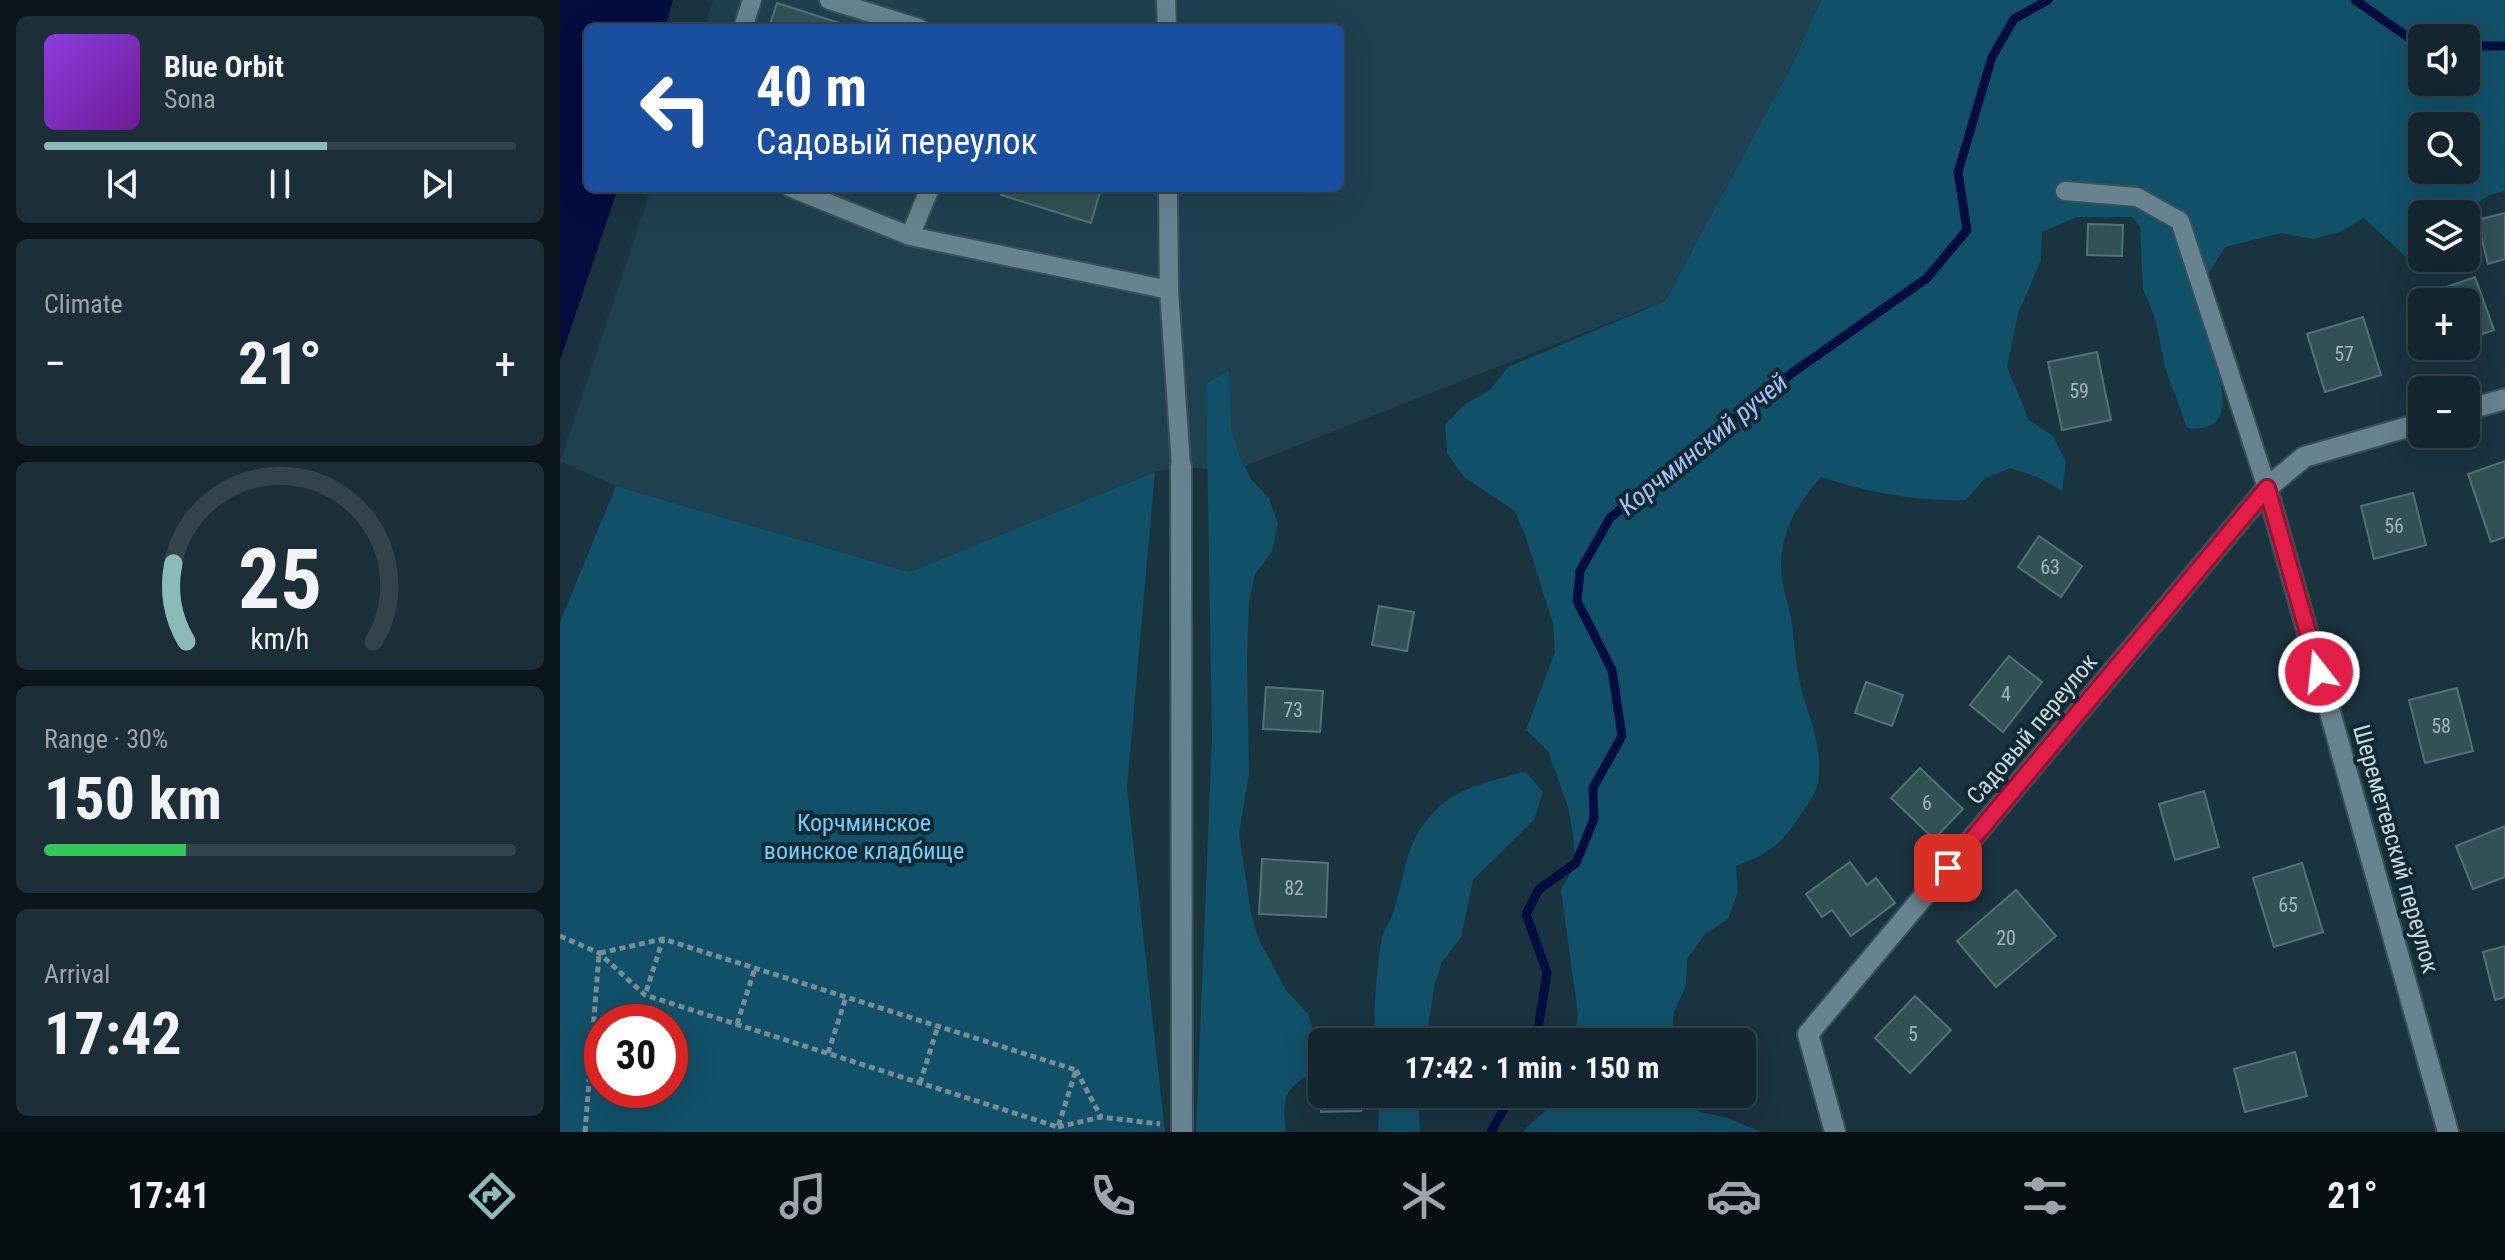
<!DOCTYPE html>
<meta charset="utf-8">
<style>
:root{--surface:#13262f;--page:#1c2e37;--text:#f1f3f6;--muted:#9da5aa;--line:#32434b;--accent:#8bbbb9}
body{margin:0;font-family:"Roboto Condensed",sans-serif;background:var(--page);color:var(--text);height:100vh;display:flex;flex-direction:column;font-size:30px;white-space:nowrap}
*{box-sizing:border-box;margin:0}
p{font-size:26px;color:var(--muted)}
.icon{flex:none;width:44px;height:44px;fill:none;stroke:currentColor;stroke-width:2;stroke-linecap:round;stroke-linejoin:round}
.map{position:relative;flex:1;overflow:hidden}
.sheet{display:flex;flex-direction:column;gap:16px;padding:16px;background:#0a151a;width:560px}
.sheet>*{flex:none}
.banner{position:absolute;left:24px;top:24px;width:760px;height:168px;border-radius:12px;box-shadow:0 8px 32px #0002,0 0 0 2px var(--line);background:#1a4fa0;color:#fff;overflow:hidden}
.controls{position:absolute;left:1848px;top:24px;display:grid;gap:16px}
.controls a{display:grid;place-items:center;width:72px;height:72px;border-radius:12px;background:var(--surface);box-shadow:0 8px 32px #0002,0 0 0 2px var(--line);font-size:40px}
.speed{position:absolute;left:24px;top:1004px;display:flex;gap:16px;font-size:40px;font-weight:700;text-align:center}
.speed>*{display:grid;place-content:center;width:104px;height:104px;border-radius:50%;background:var(--surface);box-shadow:0 8px 32px #0002,0 0 0 2px var(--line);line-height:1}
.speed .limit{border:12px solid #d22;background:#fff;color:#111}
.pin{position:absolute;display:grid;place-items:center;width:68px;height:68px;color:#fff;margin:-34px;border-radius:16px;box-shadow:0 4px 12px #0006}
.me{position:absolute;width:88px;margin:-44px;rotate:344deg;stroke-linejoin:round;filter:drop-shadow(0 0 6px #0008)}
.turn{display:flex;align-items:center;gap:28px;height:168px;padding:0 40px;font-size:36px}
.turn .icon{width:104px;height:104px;stroke-width:2.5}
.turn b{display:block;font-size:56px;line-height:68px}
.big{font-size:60px;font-weight:700;line-height:1.1}
.sheet .tile{flex:1;display:flex;flex-direction:column;justify-content:center;gap:12px;min-width:0;padding:0 28px;border-radius:12px;background:var(--page)}
.sheet .dial{align-items:center;gap:0}
.dial svg{height:208px;overflow:visible;fill:none;stroke:var(--line);stroke-width:7;stroke-linecap:round;text-anchor:middle}
.dial text{fill:var(--text);stroke:none}
.song{display:flex;align-items:center;gap:24px}
.cover{width:96px;height:96px;border-radius:12px;background:linear-gradient(135deg,hsl(270 70% 55%),hsl(280 70% 35%))}
.played{height:8px;border-radius:4px;background:linear-gradient(90deg,var(--accent) 60%,var(--line) 60%)}
.keys{display:flex;justify-content:space-around;direction:ltr}
.heat{display:flex;justify-content:space-between;align-items:center;font-size:44px;direction:ltr}
.charge{height:12px;border-radius:6px;background:linear-gradient(90deg,#34c759 30%,var(--line) 0)}
.trip{position:absolute;left:748px;top:1028px;width:448px;height:80px;border-radius:12px;background:var(--surface);box-shadow:0 8px 32px #0002,0 0 0 2px var(--line);font-weight:700;line-height:80px;text-align:center}
.tabs{display:flex;height:128px;justify-content:space-around;align-items:center;background:#080f13;color:var(--muted)}
.tabs .icon{width:56px;height:56px}
.tabs .selected{color:var(--accent)}
.tabs b{font-size:36px;color:var(--text)}
main{display:flex;flex:1;min-height:0}
.map>svg:first-child{display:block}
</style>
<main>
<section class="sheet">
<div class="tile">
<div class="song"><i class="cover"></i><div><b>Blue Orbit</b><p>Sona</p></div></div>
<div class="played"></div>
<div class="keys"><svg class="icon" aria-label="previous" viewBox="0 0 24 24"><path d="M18 5L8 12l10 7zM5 5v14"/></svg><svg class="icon" aria-label="pause" viewBox="0 0 24 24"><path d="M8 5v14M16 5v14"/></svg><svg class="icon" aria-label="next" viewBox="0 0 24 24"><path d="M6 5l10 7-10 7zM19 5v14"/></svg></div>
</div>
<div class="tile"><p>Climate</p>
<div class="heat"><a>−</a><b class="big">21°</b><a>+</a></div>
</div>
<div class="tile dial"><svg viewBox="0 0 100 80">
<path d="M14 69A42 42 0 1 1 86 69"/>
<path d="M14 69A42 42 0 0 1 9 39" stroke="#8bbbb9"/>
<text x="50" y="56" font-size="32" font-weight="700">25</text>
<text x="50" y="72" font-size="11">km/h</text>
</svg></div>
<div class="tile"><p>Range · 30%</p><b class="big">150 km</b><div class="charge"></div></div>
<div class="tile"><p>Arrival</p><b class="big">17:42</b></div>
</section>
<div class="map">
<svg width="1945" height="1132" viewBox="0 0 1945 1132">
<rect width="100%" height="100%" fill="#19333f"/>
<path fill="#1e404f" d="M153,0H1261L1233,63L1105,301L670,472L621,466L595,472L349,572L56,486L0,461L91,188H780V28H144Z"/>
<path fill="#105068" fill-rule="evenodd" d="M1261,0H1945V191L1930,195L1898,214H1862V255L1847,258L1804,218L1780,232L1753,239L1721,233L1665,247C1655,264 1639,283 1639,303C1638,332 1700,437 1627,428L1605,367L1595,318L1583,289L1580,227L1572,217H1517L1482,232L1481,260L1458,314L1447,367L1469,420L1493,436L1506,462L1502,491L1477,477L1450,468L1424,479L1406,500C1357,502 1307,492 1261,477C1242,498 1226,523 1222,552C1218,576 1226,596 1231,618C1234,635 1234,651 1237,667C1242,707 1267,745 1257,787C1254,798 1243,809 1238,819C1220,846 1206,855 1176,866L1178,892L1168,919L1145,934L1127,959L1126,986L1114,1012L1111,1042H1013L1018,1015L1001,890L1016,863L1013,836L1008,807L988,751L966,730L995,652L993,624L966,538L955,511L904,477L887,453L885,425L905,404L930,390L948,367L1105,301L1233,63ZM1862,38H1906V82H1862ZM1862,126H1906V170H1862Z
M669,370L671,427L679,455L691,479L709,498L718,524L712,552L695,574L689,602L687,659L689,774L679,833L691,914L699,940L726,990L748,1014L757,1040V1069C726,1088 721,1095 726,1132H636L652,738L646,384Z
M595,472L567,787L605,1132H0V622L56,486L349,572ZM42,1022H110V1090H42Z
M965,771L983,792L974,820L913,880L901,937L882,962L874,988L866,1042H815C813,1018 817,962 822,938C825,928 831,920 834,910C847,868 845,838 880,806C902,786 938,780 965,771Z
M820,1094H858L860,1132H818Z
M998,1094H1119L1140,1112L1168,1118L1201,1132H963C973,1118 992,1110 998,1094Z"/>
<path fill="#030d40" d="M0,0H113L105,28H28V188H58L0,361Z"/>
<g fill="none" stroke-linecap="round" stroke-linejoin="round">
<path stroke="#030d40" stroke-width="9" d="M1795,0L1855,42H1862
M1906,46H1945
M976,1042L987,973L966,914L979,889L1016,863L1034,819L1033,788L1062,736L1052,670L1017,601L1020,571L1050,518L1232,373L1367,278L1407,230L1398,172L1432,57L1454,19L1488,0
M931,1132L952,1094"/>
</g>
<path fill="#315156" stroke="#517278" stroke-width="2" d="M217,3L295,28H209Z
M444,188H529L540,192L531,223L441,195Z
M1945,213V259L1928,264L1917,220Z
M1528,224L1563,225L1562,256L1527,255Z
M1915,277L1934,330L1906,340V302H1872L1869,293Z
M1803,317L1821,375L1765,392L1747,334Z
M1537,352L1551,420L1502,430L1488,362Z
M1945,461V537L1931,542L1908,474Z
M1853,493L1866,545L1814,559L1801,506Z
M1479,536L1522,566L1501,597L1458,567Z
M819,606L854,612L847,651L812,645Z
M1449,656L1482,682L1443,732L1410,705Z
M1306,682L1343,695L1332,726L1295,713Z
M706,687L763,691L760,732L703,729Z
M1897,688L1913,751L1865,763L1849,700Z
M1360,768L1403,809L1374,839L1331,798Z
M1644,791L1659,847L1615,860L1599,804Z
M1945,826V877L1913,889L1896,846Z
M702,859L768,863L766,917L699,914Z
M1290,862L1307,885L1316,878L1335,903L1291,936L1272,910L1262,917L1246,894Z
M1742,863L1763,932L1714,947L1693,878Z
M1456,890L1496,936L1436,987L1397,941Z
M1945,946V997L1935,1000L1923,952Z
M1355,996L1391,1030L1350,1073L1315,1038Z
M1735,1052L1747,1096L1685,1112L1674,1069Z
M761,1077L762,1094H801V1111L761,1112Z"/>
<g fill="none" stroke-linecap="round" stroke-linejoin="round">
<g stroke="#385059" stroke-width="22">
<path id="lane" d="M269,0L359,28
M606,0L607,28
M183,28L192,0
M231,188L350,236L609,290
M608,188L609,290L621,466
M1505,191L1577,197L1620,221L1707,488
M350,236L370,188"/>
</g>
<g stroke="#385059" stroke-width="24">
<path id="street" d="M1906,410L1945,399
M621,466L622,1132
M1707,488L1888,1132
M1275,1132L1248,1034L1707,488L1744,457L1862,423"/>
</g>
<path stroke="#778c95" stroke-width="5" stroke-dasharray="6 4" stroke-linecap="butt" d="M0,936L39,953L85,995L498,1127L516,1070L103,939L85,995
M40,953L103,939
M177,1024L195,968
M268,1053L286,997
M516,1070L541,1117
M360,1083L378,1026
M498,1127L541,1117L600,1124
M25,1132L39,954"/>
<use href="#lane" stroke="#678390" stroke-width="18"/>
<use href="#street" stroke="#678390" stroke-width="20"/>
</g>
<g fill="none" stroke-linecap="round" stroke-linejoin="round">
<g stroke="#92132f" stroke-width="20">
<path id="route" d="M1388,868L1707,488L1759,672"/>
</g>
<use href="#route" stroke="#e11d48" stroke-width="14"/>
</g>
<g text-anchor="middle" dominant-baseline="central" stroke-width="8" stroke-linejoin="round" paint-order="stroke">
<g font-size="20" fill="#a2b6bc">
<text x="1784" y="354">57</text>
<text x="1519" y="391">59</text>
<text x="1834" y="526">56</text>
<text x="1490" y="567">63</text>
<text x="1446" y="694">4</text>
<text x="733" y="710">73</text>
<text x="1881" y="726">58</text>
<text x="1367" y="803">6</text>
<text x="734" y="888">82</text>
<text x="1728" y="905">65</text>
<text x="1446" y="938">20</text>
<text x="1353" y="1034">5</text>
</g>
<g font-size="24" fill="#c7d7de" stroke="#0f2935">
<text transform="translate(1472 729) rotate(-50)">Садовый переулок</text>
<text transform="translate(1836 849) rotate(74)">Шереметевский переулок</text>
</g>
<g font-size="24" fill="#74cdf4" stroke="#0f2935">
<text x="304" y="823">Корчминское<tspan x="304" dy="28">воинское кладбище</tspan></text>
</g>
<g font-size="26" font-style="italic" fill="#a7bef0" stroke="#0f2935">
<text transform="translate(1143 444) rotate(-39)">Корчминский ручей</text>
</g>
</g>
</svg>
<div class="controls">
<a><svg class="icon" aria-label="sound" viewBox="0 0 24 24"><path d="M4 9h4l5-4v14l-5-4H4zM17 9q2 3 0 6"/></svg></a>
<a><svg class="icon" aria-label="search" viewBox="0 0 24 24"><circle cx="10" cy="10" r="6"/><path d="M15 15l6 6"/></svg></a>
<a><svg class="icon" aria-label="layers" viewBox="0 0 24 24"><path d="M12 4l9 5-9 5-9-5zM3 14l9 5 9-5"/></svg></a>
<a>+</a>
<a>−</a>
</div>
<div class="speed"><div class="limit">30</div></div>
<div class="pin" style="left:1388px;top:868px;background:#d93025"><svg class="icon" aria-label="arrive" viewBox="0 0 24 24"><path d="M6 21V4h12l-3 4 3 4H6"/></svg></div>
<svg class="me" style="left:1759px;top:672px" viewBox="-20 -20 40 40"><circle r="17" fill="#e11d48" stroke="#fff" stroke-width="3"/><path d="M0-11L8 9 0 5-8 9z" fill="#fff"/></svg>
<div class="trip">17:42 · 1 min · 150 m</div>
<div class="banner">
<div class="turn"><svg class="icon" aria-label="left" viewBox="0 0 24 24"><path d="M17 20v-9H6M10 6l-5 5 5 5"/></svg><div><b>40 m</b>Садовый переулок</div></div>
</div>
</div>
</main>
<nav class="tabs">
<b>17:41</b>
<svg class="icon selected" aria-label="directions" viewBox="0 0 24 24"><path d="M12 3l9 9-9 9-9-9zM9 14v-3h6M13 9l2 2-2 2"/></svg>
<svg class="icon" aria-label="music" viewBox="0 0 24 24"><path d="M9 18V5l10-2v13"/><circle cx="6" cy="18" r="3"/><circle cx="16" cy="16" r="3"/></svg>
<svg class="icon" aria-label="phone" viewBox="0 0 24 24"><path d="M5 4h4l2 5-3 2q2 4 5 5l2-3 5 2v4C11 20 4 13 5 4z"/></svg>
<svg class="icon" aria-label="climate" viewBox="0 0 24 24"><path d="M12 3v18M4 7l16 10M4 17L20 7"/></svg>
<svg class="icon" aria-label="car" viewBox="0 0 24 24"><path d="M5 17H2v-5l4-1 3-4h7l3 4 3 1v5h-3M9 17h6M6 11h13"/><circle cx="7" cy="17" r="2"/><circle cx="17" cy="17" r="2"/></svg>
<svg class="icon" aria-label="filters" viewBox="0 0 24 24"><path d="M4 7h16M4 17h16"/><circle cx="9" cy="7" r="2"/><circle cx="15" cy="17" r="2"/></svg>
<b>21°</b>
</nav>
